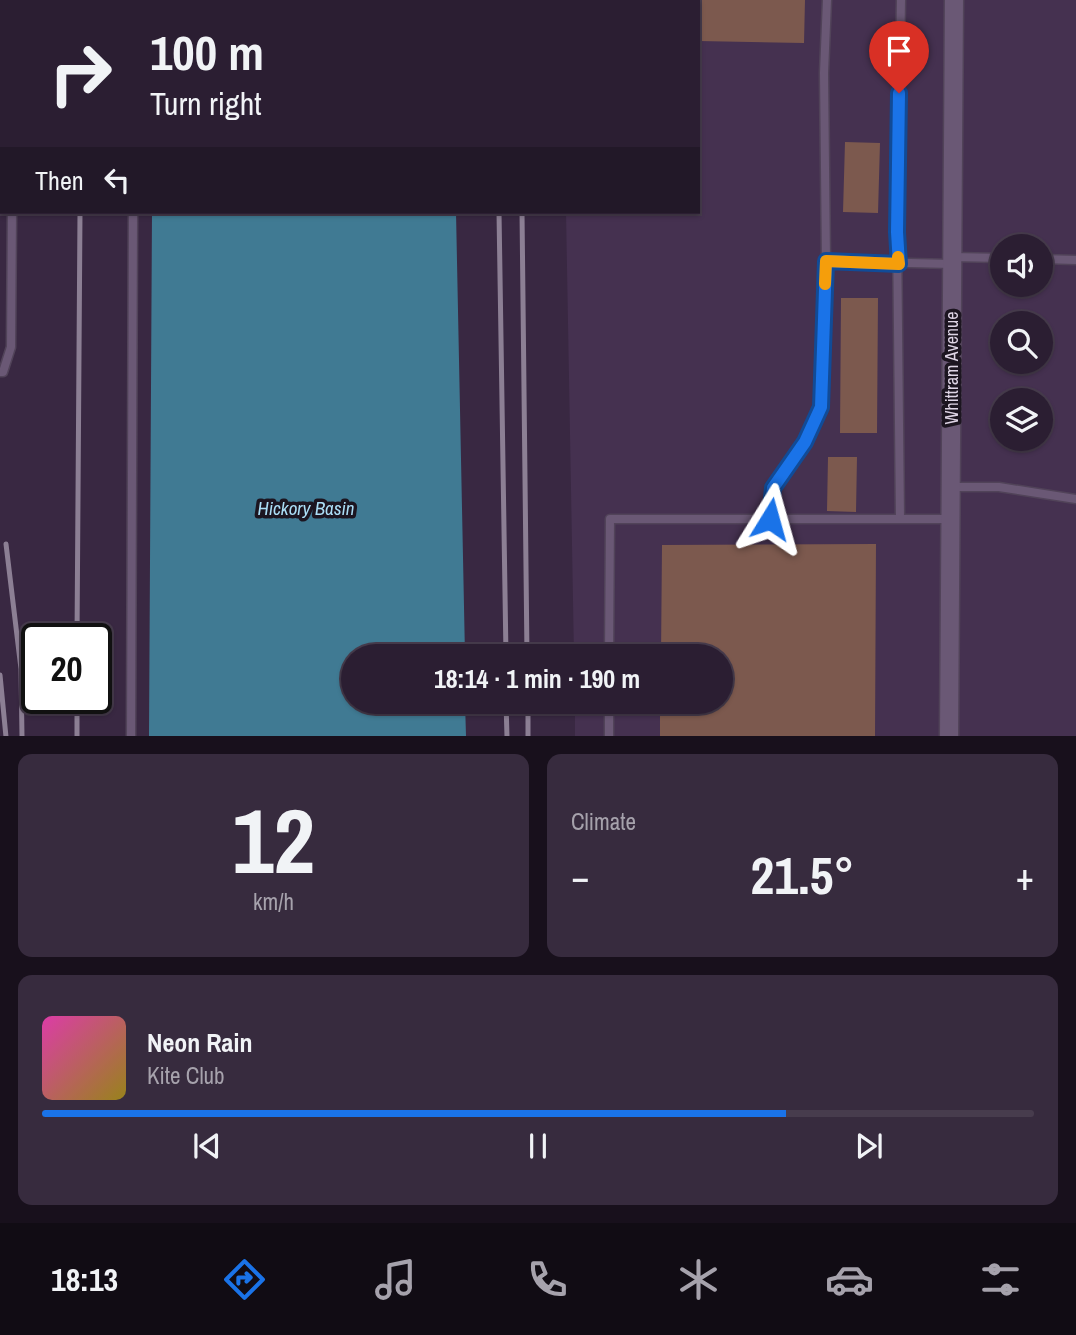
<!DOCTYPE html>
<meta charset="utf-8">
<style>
:root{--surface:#2b1e32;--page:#372b3e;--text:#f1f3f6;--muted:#a6a2ac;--line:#473c4d;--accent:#1a73e8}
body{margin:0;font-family:"Archivo Narrow",sans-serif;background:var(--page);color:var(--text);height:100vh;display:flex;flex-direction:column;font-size:26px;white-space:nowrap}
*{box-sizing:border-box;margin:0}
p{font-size:23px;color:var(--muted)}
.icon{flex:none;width:38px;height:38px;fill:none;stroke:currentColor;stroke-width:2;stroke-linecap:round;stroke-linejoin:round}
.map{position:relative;height:736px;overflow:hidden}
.details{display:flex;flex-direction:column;gap:18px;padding:18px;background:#18101c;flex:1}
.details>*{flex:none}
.banner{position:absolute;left:0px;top:0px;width:700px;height:214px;box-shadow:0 2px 5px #0004,0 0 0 2px var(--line);background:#2b1e32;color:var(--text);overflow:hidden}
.buttons{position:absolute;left:990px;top:234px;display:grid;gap:14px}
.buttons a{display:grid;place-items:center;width:63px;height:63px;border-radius:50%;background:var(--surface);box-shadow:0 2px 5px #0004,0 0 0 2px var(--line);font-size:35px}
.speed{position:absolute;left:21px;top:623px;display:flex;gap:14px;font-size:35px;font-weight:700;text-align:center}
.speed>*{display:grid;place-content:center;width:91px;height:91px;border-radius:50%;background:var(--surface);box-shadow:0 2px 5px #0004,0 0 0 2px var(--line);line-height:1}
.speed .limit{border:4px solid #111;border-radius:10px;background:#fff;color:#111}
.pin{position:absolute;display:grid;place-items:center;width:60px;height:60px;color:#fff;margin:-72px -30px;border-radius:50% 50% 50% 0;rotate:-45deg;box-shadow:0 0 7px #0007}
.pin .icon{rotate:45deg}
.me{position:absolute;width:77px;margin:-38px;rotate:8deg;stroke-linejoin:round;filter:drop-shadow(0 0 5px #0008)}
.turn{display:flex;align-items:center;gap:24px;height:147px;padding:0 35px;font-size:32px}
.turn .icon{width:91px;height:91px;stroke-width:2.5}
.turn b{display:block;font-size:49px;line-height:60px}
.then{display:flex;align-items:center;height:66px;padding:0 35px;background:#0003;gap:14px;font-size:26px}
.big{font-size:52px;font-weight:700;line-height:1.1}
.details .card{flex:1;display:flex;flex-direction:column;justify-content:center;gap:10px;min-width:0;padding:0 24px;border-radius:14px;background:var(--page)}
.details .dial{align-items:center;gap:0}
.dial b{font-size:91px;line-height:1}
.song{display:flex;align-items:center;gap:21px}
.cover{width:84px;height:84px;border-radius:10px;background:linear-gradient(135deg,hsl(320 70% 55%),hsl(50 70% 35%))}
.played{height:7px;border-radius:4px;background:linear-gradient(90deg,var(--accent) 75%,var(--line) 75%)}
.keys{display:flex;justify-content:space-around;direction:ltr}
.heat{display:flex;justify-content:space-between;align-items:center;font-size:38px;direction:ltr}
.details .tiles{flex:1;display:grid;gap:18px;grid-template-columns:1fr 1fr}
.card:last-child{grid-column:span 2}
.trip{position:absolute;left:341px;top:644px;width:392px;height:70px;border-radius:35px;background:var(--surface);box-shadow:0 2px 5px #0004,0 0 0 2px var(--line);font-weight:700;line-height:70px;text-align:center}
.dock{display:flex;height:112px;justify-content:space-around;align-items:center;background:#110c14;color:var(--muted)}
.dock .icon{width:49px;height:49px}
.dock .on{color:var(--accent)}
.dock b{font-size:32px;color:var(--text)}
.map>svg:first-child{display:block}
</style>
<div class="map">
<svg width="1076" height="737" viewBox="0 0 1076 737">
<rect width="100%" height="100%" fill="#392842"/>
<path fill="#453150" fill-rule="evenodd" d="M562,0H1076V736H575V702H721V656H574L566,212H698V2ZM1003,247H1041V285H1003ZM1003,324H1041V362H1003ZM1003,401H1041V439H1003Z"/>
<path fill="#407a93" d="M153,0H452V2H153Z
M152,212H456L465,656H354V702H465L466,736H149Z"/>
<path fill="#7c594e" d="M698,0H805L804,43L698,41Z
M845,142L880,143L878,213L843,212Z
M841,298H878L877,433H840Z
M828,457H857L856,512L827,511Z
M876,544L875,737H660V702H721V656H661L662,545Z"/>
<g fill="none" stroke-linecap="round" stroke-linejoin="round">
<g stroke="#514359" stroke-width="11">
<path id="lane" d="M134,2V0
M0,78L2,79
M952,257L1003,258
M1041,259L1076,260
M826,261L952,264
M0,372H3L11,347L12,212
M951,487H999L1076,499
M770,519L773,488L805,442L821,407L826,261L824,73L827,0
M900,519L897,232L901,0
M609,656L610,519H950
M131,737L133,212
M609,737V702"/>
</g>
<g stroke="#514359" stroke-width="21">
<path id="secondary" d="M949,737L954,0"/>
</g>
<use href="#lane" stroke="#6a5875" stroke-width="8"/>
<use href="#secondary" stroke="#6a5875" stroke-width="18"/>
<path stroke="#8c7f94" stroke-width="5" d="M497,0V2
M519,0V2
M81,2V0
M499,212L506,656
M522,212L527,656
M6,544L21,669L22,737
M77,639L80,212
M0,675L6,737
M506,702L507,737
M528,702V737
M77,737V698"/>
</g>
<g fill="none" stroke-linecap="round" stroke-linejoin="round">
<g stroke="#114b97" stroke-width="18">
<path id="route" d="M770,519L773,488L805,442L821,407L826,261L899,264L897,232L899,93"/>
</g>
<use href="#route" stroke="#1a73e8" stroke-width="12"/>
<path stroke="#f59e0b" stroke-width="12" d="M825,284L826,261L899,264L898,257"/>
</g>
<g text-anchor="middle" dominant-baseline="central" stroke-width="7" stroke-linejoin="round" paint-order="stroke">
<g font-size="18" fill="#ded4e5" stroke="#1c1520">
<text transform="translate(951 368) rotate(-90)">Whittram Avenue</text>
</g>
<g font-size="19" font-style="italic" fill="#abdef6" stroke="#1c1520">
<text x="306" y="508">Hickory Basin</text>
</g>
</g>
</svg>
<div class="buttons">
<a><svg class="icon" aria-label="sound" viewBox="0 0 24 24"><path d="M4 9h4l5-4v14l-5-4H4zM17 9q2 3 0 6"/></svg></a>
<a><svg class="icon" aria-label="search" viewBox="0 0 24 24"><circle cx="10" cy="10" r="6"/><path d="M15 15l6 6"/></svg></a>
<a><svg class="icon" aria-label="layers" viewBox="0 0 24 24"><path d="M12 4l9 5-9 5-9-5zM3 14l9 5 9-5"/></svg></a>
</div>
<div class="speed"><div class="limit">20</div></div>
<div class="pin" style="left:899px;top:93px;background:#d93025"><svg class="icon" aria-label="arrive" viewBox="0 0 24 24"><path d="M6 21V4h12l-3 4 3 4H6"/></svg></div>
<svg class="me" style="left:770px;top:519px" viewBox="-20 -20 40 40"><path d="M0-17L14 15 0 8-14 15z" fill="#1a73e8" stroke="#fff" stroke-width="4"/></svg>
<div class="trip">18:14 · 1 min · 190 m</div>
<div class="banner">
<div class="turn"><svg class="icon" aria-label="right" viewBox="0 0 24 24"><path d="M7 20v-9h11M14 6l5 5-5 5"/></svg><div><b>100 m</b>Turn right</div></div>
<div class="then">Then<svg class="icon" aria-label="left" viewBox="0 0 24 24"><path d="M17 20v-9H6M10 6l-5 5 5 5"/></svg></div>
</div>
</div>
<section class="details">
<div class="tiles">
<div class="card dial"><b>12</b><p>km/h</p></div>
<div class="card"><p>Climate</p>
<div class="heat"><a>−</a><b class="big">21.5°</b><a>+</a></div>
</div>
<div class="card">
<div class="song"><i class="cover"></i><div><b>Neon Rain</b><p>Kite Club</p></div></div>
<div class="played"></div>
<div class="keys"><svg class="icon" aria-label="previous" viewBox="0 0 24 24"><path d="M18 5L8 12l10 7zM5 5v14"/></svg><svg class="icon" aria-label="pause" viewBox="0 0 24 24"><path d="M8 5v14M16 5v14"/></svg><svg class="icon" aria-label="next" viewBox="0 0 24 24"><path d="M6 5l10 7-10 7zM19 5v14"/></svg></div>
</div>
</div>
</section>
<nav class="dock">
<b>18:13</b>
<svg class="icon on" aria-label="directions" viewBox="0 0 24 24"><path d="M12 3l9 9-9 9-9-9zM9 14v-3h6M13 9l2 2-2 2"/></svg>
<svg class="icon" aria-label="music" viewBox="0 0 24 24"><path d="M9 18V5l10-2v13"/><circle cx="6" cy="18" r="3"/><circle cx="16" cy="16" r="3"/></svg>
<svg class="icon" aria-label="phone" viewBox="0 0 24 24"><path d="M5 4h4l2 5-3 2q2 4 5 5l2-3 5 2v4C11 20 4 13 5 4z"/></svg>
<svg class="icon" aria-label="climate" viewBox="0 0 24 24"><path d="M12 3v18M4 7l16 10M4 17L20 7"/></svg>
<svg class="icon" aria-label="car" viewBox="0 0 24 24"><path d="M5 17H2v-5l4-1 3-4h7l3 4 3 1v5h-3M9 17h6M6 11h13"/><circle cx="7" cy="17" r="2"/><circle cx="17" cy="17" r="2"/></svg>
<svg class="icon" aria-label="filters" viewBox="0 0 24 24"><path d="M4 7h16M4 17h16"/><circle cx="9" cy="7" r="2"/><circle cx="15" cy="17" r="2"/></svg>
</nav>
